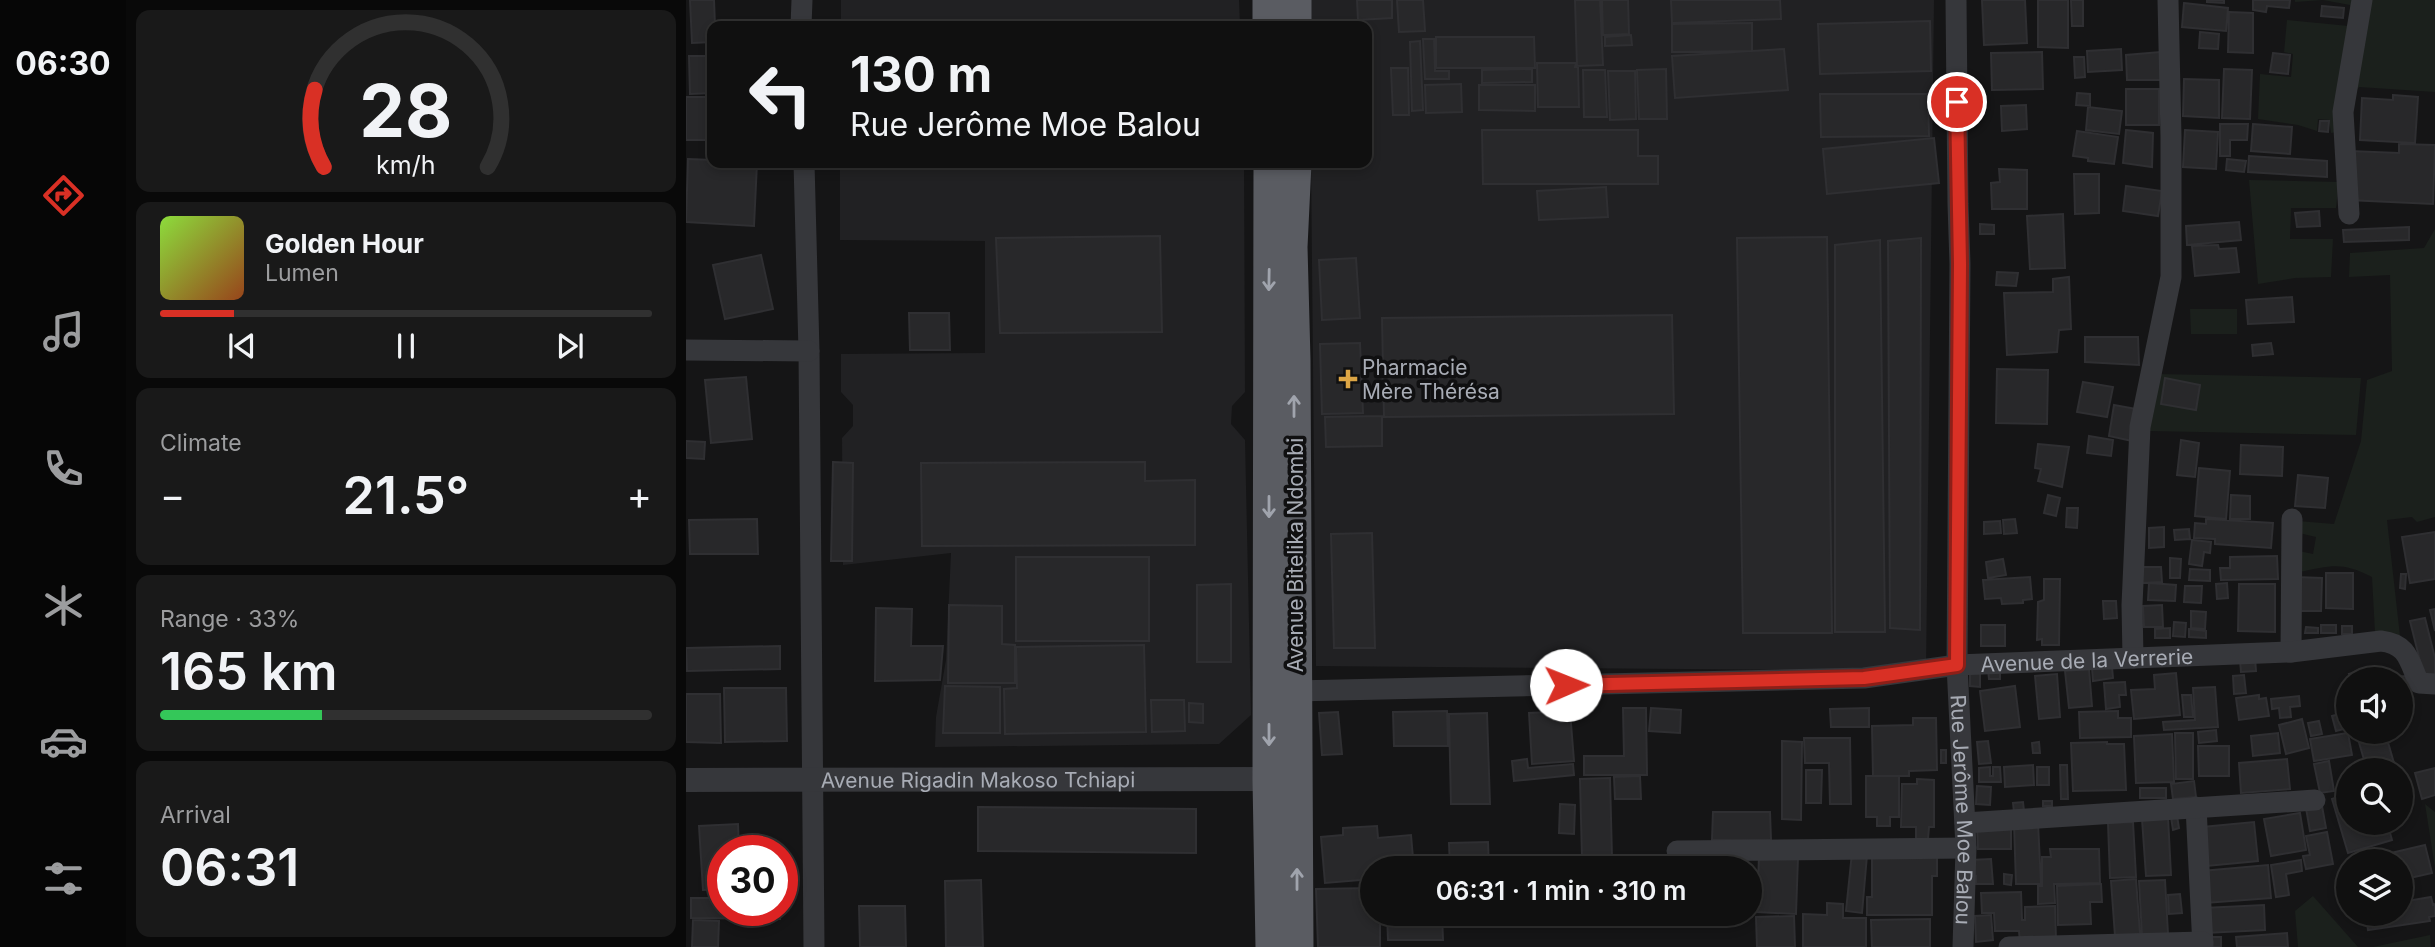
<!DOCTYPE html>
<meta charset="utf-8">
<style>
:root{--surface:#101010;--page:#191919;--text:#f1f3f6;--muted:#9c9d9f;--line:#303030;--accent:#d93025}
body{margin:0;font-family:Inter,sans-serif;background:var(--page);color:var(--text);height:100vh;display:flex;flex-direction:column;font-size:26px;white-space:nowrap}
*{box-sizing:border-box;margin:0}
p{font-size:23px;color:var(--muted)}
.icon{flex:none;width:38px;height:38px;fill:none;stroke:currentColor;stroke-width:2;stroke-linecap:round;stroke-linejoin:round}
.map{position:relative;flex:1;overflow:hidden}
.drawer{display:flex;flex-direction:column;gap:10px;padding:10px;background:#090909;width:560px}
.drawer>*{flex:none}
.banner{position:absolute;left:21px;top:21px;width:665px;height:147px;border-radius:14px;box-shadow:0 4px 10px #0003,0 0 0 2px var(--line);background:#101010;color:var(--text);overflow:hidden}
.tools{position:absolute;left:1650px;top:667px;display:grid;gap:14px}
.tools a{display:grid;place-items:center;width:77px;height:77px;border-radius:50%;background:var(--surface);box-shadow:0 4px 10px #0003,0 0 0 2px var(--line);font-size:35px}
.speed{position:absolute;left:21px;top:835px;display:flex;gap:14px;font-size:35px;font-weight:700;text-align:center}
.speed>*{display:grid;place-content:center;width:91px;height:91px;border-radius:50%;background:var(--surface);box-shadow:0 4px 10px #0003,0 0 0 2px var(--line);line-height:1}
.speed .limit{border:10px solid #d22;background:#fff;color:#111}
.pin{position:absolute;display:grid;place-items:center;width:60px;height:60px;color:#fff;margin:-30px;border:4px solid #fff;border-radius:50%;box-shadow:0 2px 7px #0007}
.me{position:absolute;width:77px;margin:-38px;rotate:89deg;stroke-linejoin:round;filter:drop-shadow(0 0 5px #0008)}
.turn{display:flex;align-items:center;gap:24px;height:147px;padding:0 28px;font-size:32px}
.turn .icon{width:91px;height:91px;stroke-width:2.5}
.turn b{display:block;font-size:49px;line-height:60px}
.big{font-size:52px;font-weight:600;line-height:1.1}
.drawer .card{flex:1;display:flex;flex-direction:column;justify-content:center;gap:10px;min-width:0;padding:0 24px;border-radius:14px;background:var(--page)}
.drawer .dial{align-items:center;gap:0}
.dial svg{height:182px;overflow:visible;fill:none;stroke:var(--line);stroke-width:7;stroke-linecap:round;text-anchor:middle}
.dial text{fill:var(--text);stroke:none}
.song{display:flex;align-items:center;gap:21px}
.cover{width:84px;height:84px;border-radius:10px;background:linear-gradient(135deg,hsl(90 70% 55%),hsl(20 70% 35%))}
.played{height:7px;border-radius:4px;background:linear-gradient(90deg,var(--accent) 15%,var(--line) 15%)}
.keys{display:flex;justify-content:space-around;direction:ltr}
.heat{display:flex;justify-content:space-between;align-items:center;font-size:38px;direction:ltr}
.charge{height:10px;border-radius:5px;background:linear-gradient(90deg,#34c759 33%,var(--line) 0)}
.trip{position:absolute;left:674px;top:856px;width:402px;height:70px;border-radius:35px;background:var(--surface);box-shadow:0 4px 10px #0003,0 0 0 2px var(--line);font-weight:600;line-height:70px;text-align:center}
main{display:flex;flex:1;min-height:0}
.dock{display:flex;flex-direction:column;width:126px;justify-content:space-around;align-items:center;background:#060606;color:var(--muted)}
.dock .icon{width:49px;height:49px}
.dock .selected{color:var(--accent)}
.dock b{font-size:32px;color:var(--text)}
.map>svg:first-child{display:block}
</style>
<main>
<nav class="dock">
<b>06:30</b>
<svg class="icon selected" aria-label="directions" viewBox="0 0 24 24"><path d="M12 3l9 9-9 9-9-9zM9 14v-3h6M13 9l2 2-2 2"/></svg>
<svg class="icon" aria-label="music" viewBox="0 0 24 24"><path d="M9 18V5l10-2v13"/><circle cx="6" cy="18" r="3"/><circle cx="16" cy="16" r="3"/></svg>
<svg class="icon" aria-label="phone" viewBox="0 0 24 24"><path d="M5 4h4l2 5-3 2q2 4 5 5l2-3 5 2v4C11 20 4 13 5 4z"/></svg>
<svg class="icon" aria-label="climate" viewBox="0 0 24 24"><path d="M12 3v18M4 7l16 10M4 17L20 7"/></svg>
<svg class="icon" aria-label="car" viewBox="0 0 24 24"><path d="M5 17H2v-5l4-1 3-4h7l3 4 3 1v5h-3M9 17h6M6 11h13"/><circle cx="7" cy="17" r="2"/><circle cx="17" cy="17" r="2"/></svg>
<svg class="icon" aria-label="filters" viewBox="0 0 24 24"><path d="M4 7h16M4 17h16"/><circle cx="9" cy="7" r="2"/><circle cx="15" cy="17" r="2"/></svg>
</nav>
<section class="drawer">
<div class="card dial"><svg viewBox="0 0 100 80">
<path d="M14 69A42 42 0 1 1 86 69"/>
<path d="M14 69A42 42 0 0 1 10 35" stroke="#d93025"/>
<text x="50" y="56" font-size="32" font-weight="700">28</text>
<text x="50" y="72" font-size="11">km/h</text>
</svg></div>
<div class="card">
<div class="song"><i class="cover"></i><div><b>Golden Hour</b><p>Lumen</p></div></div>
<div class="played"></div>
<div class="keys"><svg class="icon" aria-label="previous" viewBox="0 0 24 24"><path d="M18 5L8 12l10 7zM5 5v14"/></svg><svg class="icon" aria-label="pause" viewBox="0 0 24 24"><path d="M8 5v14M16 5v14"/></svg><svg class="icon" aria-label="next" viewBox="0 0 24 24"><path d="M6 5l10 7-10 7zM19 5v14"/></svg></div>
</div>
<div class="card"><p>Climate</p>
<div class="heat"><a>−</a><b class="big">21.5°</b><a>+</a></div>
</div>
<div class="card"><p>Range · 33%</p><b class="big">165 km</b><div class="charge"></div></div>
<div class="card"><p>Arrival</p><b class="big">06:31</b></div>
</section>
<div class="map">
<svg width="1749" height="947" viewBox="0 0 1749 947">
<rect width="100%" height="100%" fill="#151516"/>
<path fill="#212123" d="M155,0H553L554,26H155Z
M623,0H1248L1240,671L630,666L625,163H681V26H624Z
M154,163H558L559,392L546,406L545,424L559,440L565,715L533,744L249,747L250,717L260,660L265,553L157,565L156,438L167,426V405L155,392V354L299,353V241L154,240Z"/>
<path fill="#1b201c" d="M1609,0H1749V92L1673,87L1657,107L1652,132L1645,133L1643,120L1632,119L1631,131L1612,125L1572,119L1574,74L1605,77L1607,54L1598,52L1601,20L1663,26L1664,5L1637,0L1609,2Z
M1563,180L1653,182L1650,208H1605L1604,239H1647L1645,277L1609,278L1572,284Z
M1749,229V517L1731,522L1726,517L1701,520L1714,636L1689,633L1686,577C1655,561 1645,566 1613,572V551L1627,554L1630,537L1613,533L1612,521L1648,524L1675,441L1681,380L1706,371L1704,275L1663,277L1664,253L1738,248Z
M1504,309H1551V334H1505Z
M1469,374L1675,378L1670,435L1463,431Z
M1739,804L1749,812V868Z
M1627,896L1672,947H1612L1609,911Z
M1744,935L1745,947H1687Z"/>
<path fill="#28282a" stroke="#2f2f32" stroke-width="2" d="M4,0H28L29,26H26V42L6,43Z
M671,0H706V18L672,20Z
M711,0H737L739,31L713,32Z
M889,0H914L917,65L891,66Z
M916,0H942L943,34L917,35Z
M985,0H1094L1095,19L986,23Z
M1296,0H1339L1341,43L1298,45Z
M1352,0H1382V48L1352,47Z
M1385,0H1397V26H1386Z
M1521,0H1538V3L1521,2Z
M1567,0H1604L1603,8L1581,6L1580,12L1567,10Z
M1498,3L1542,8L1540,31L1496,27Z
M1636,6L1658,8L1657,18L1635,16Z
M1543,12L1567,13V53L1542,52Z
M1244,21L1245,71L1134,74L1132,24Z
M177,22L212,23V26H177Z
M1066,23V51L986,52V24Z
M1514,32L1533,34L1532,49L1513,48Z
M945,35L946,45L919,46V37Z
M750,37H848L849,68H750Z
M737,39H748L749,71H763V79H739Z
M734,41L737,110L726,111L724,42Z
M1098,49L1102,90L989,98L986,56Z
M1435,49L1436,70L1402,72L1401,51Z
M1356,52L1357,89L1306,90L1305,53Z
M1474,52L1475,80H1441L1440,55Z
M1587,53L1604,55L1602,74L1584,72Z
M3,56H26V93L4,94Z
M1388,57H1398L1399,77L1389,78Z
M851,63H890L889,67H892L893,107H852Z
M705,68H722L723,115H707Z
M846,69V82L796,83V70Z
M980,69L981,119H953L951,70Z
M1538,69L1566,70L1564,119L1536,118Z
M897,70H919L921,117H898Z
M922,71H949L950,119L924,120Z
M1498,79L1533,80V118L1497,116Z
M775,84L776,112L740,113L739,85Z
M793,85H849V111L793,110Z
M1440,89H1473V125H1440Z
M1391,93L1404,94V106L1390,105Z
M1134,94H1242L1243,136L1135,137Z
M1707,95L1732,97L1729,143L1674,140L1676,98L1707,100Z
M0,97H26V140H0Z
M1340,105L1341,129L1316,131L1315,106Z
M1402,107L1436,111L1433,134L1400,130Z
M1634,121H1643L1642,132L1633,131Z
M1534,124H1562L1561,140H1544V156H1534Z
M1567,124L1606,127L1604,154L1565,151Z
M796,130H952V156H972V184H797Z
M1440,130L1467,133L1466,167L1437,163Z
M1499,130L1532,132L1530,169L1497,167Z
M1391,131L1432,137L1428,164L1402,161V158L1387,156Z
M1248,138L1253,183L1141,194L1137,149Z
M1713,144L1749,145L1747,204L1662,200L1664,151L1713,153Z
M1563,156L1641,161V177L1562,172Z
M2,159L26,160V163H71L68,226L0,222Z
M1541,159L1560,161L1558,172L1540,170Z
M1313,169L1341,170V209H1306L1305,183L1314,182Z
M1388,174H1413V213L1389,214Z
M1440,186L1476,191L1472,216L1437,211Z
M920,187L922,217L853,220L851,191Z
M1633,211L1634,226L1611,227L1609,213Z
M1377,214L1379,268L1344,269L1341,216Z
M1553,222L1555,240L1501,245L1500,226Z
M1294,224L1308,225V234H1294Z
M1723,227V240L1658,242L1657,230Z
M474,236L476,332L314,333L310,238Z
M1141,237L1146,633H1057L1051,238Z
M1235,238L1234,630L1204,628L1202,241Z
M1194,240L1199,632H1149V245Z
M1532,245L1533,249L1550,248L1553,272L1509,276L1506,246Z
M75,255L87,309L39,319L27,265Z
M670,258L674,318L636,320L633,260Z
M1311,272L1332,273L1330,286L1310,285Z
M1383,277L1385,329L1373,330L1371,352L1321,355L1318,293L1367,292V279Z
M1606,297L1608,322L1562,324L1560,300Z
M223,313H263L264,350H224Z
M986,315L988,414L698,417L696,318Z
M1399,337H1452L1453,365L1399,362Z
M674,343L677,413L636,414L634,344Z
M1585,343L1587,354L1567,356L1566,345Z
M1311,369L1362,370L1361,424L1310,423Z
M60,377L66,439L25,443L19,380Z
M1479,378L1514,385L1510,410L1475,404Z
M1397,382L1427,387L1421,417L1391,412Z
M1428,405L1456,410L1451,442L1423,436Z
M696,416V446L640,447L639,417Z
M1403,436L1427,440L1425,456L1401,453Z
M1495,440L1513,443L1509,477L1491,475Z
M0,441L19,442L18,459L0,458Z
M1352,444L1383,447L1376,487L1352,481L1355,469L1349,468Z
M1555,445L1597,447L1596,476L1554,474Z
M147,462L167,463L166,561H145Z
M459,462V481L509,480V545L236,546L235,463Z
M1513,468L1544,471L1540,519L1509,516Z
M1612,475L1642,478L1639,508L1609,506Z
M1362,495L1374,498L1370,516L1358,513Z
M1545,495L1564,496V519H1544Z
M1381,508H1392L1391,528L1380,527Z
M71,519L72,554H4L3,520Z
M1329,519L1331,533L1318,534L1317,520Z
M1520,519L1587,523L1585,548L1529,544V539L1508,538L1509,523L1520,524Z
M1314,521L1315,533L1298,534V522Z
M1478,527V547L1463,548V528Z
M1503,529L1504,539L1489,540L1488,530Z
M1749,532V579L1724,583L1716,537Z
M686,533L689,648H648L645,534Z
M1506,540L1525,542L1524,553L1518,552L1516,566L1503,564Z
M1591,556L1592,579L1535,580L1534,568H1544V557Z
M330,557H463V641H330Z
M1484,558L1495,559L1494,578H1484Z
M1317,559L1320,575L1302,578L1300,562Z
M1455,567H1475L1476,582L1455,583Z
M1504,569L1524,570V581L1503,580Z
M1640,573H1667V609L1640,608Z
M1715,574H1720L1719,589L1714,588Z
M1344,577L1346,599L1337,600V603L1316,604L1315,598L1299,599L1297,580Z
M1609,577L1636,578L1635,611H1609Z
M1358,579H1374L1373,645H1356V639L1351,640L1352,602L1358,600Z
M1463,583L1490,585L1489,601L1462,600Z
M1541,583L1542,598L1531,599L1530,584Z
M545,584V662H511V585Z
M1553,584H1589V632L1552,631Z
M1499,586H1516L1515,603L1498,602Z
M1417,601H1430L1431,618L1418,619Z
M263,605L316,606V644L329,645V683H262Z
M1476,605L1477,627H1458L1457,606Z
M190,608L226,609L225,646H257L254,680L189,681Z
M1749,609V631L1744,610Z
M1505,611L1520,612L1519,629L1505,628Z
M1739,618L1749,658V679L1739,681L1724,621Z
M1488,622L1500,623L1499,637L1487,636Z
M1295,625H1319V646H1295Z
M1635,625H1650V633H1635Z
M1656,626H1666V634H1656Z
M1620,627L1632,628V633H1619Z
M1484,628V638H1469V629Z
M1503,629L1520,631V638L1503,637Z
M458,645L460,732L319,734L318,689L331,688L330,647Z
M94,646V669L1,671L0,648Z
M1569,658L1570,671L1555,672L1554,660Z
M1426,667L1427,678L1407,681L1406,668Z
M1302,669H1314V679H1303Z
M1403,669L1406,706L1383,708L1379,671Z
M1678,670L1681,679H1665L1663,674Z
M1284,672L1294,673V687L1284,686Z
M1490,673L1494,715L1448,719L1445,690L1469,689L1468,675Z
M1371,674L1374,717L1353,719L1349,676Z
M1558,675L1560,693L1548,694L1547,676Z
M1720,676L1721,688L1715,689V679L1708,677Z
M1439,682L1440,695H1433L1434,707L1420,709L1418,683Z
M259,686L314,687V733H257Z
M1329,686L1334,727L1299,731L1294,691Z
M1529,687L1532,727L1478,730L1477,722L1509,720L1507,688Z
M38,688H100L101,741L39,742Z
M0,694H34L35,743L0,742Z
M1496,695H1505L1507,717H1498Z
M1573,695V699L1580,698L1583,716L1553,720L1550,698Z
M1613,696L1614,706L1604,707L1605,717L1594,718L1593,708L1586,709L1585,699Z
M465,700H498L499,731L466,732Z
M503,703L517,704V723L503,722Z
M937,708H960L961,775H898V756H938Z
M965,708L995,710L994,733L963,731Z
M1183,708V727H1145L1144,709Z
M761,711L762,746H708L707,712Z
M884,711L888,761L846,764L843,713Z
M1432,711V718H1445V737L1394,738L1393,712Z
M652,712L656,754L636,755L633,713Z
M1661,712L1662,728L1650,731L1646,716Z
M801,713L804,804H765L763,714Z
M1227,718H1250L1251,770L1223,771V776H1187L1186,726L1227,725Z
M1616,719L1623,748L1600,754L1593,725Z
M1633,721L1636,734L1625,736L1622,723Z
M1530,730L1531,741L1513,743L1512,732Z
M1670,732H1699L1710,770H1681Z
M1489,733H1507V779H1490Z
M1592,733L1594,753L1567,756L1565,736Z
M1662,733L1666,755L1628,761L1624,739Z
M1486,734L1488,782L1450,783L1448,736Z
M1118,738H1164L1165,804H1144L1143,763H1119Z
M1096,741L1116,742L1115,820L1096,819Z
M1302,741L1305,763L1293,764L1291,742Z
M1353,742L1354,753H1347L1346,743Z
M1421,742V744H1438L1440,790L1387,791L1385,743Z
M1512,746H1543V776H1513Z
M1255,750H1260V763H1255Z
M841,759L842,768L887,764L888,775L828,781L826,761Z
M1601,759L1604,789L1555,793L1553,763Z
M1643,761L1648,791L1634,793L1628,764Z
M1347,765L1348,785L1319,787L1318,767Z
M1374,765H1381L1382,799H1375Z
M1304,767V776H1307V767H1314L1315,782H1293V768Z
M1351,767H1363V785H1351Z
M1749,768V795L1736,799L1729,773Z
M1120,770H1136L1135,803H1120Z
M954,776L955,799H929L928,777Z
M1180,776H1213V817H1204V826H1191V817H1180Z
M924,778L926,858H896L894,779Z
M1231,779L1248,780V827H1243L1242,839H1230V827H1215L1216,784H1231Z
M1508,781L1510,797L1487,799L1485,784Z
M1291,786L1305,787L1304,805L1290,804Z
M1454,788H1480V798H1454Z
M1662,794V822H1701L1706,840L1662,853L1646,799Z
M1357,801H1366V806H1357Z
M1337,802L1338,811L1328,812L1327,803Z
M874,804L889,805L888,834L873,833Z
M1636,806L1640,828L1624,831L1620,808Z
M292,807L510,809V853L292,851Z
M1027,812H1084L1085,840H1026Z
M1614,813L1620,850L1585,856L1578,819Z
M1491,816L1493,828L1487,830L1485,817Z
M1482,817L1485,875L1460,876L1456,819Z
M1447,822L1450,877L1424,878L1422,823Z
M1568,822L1572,861L1510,867L1506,828Z
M1328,823H1352L1355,884H1330Z
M52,824L53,850H37V889L17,890L13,826Z
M691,826L692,838L725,835L727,858L718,859L719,868H686V879L639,883L635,837L657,835V828Z
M1291,826H1325V849H1292Z
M1641,832L1647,864L1620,869L1617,856L1624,855L1620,836Z
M802,842L803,868H764L763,843Z
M1739,845L1746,873L1715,880V861H1671Z
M1364,849H1413L1414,883L1368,884L1369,903L1352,904V886H1356V857H1365Z
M1166,853L1181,855L1176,913L1160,911Z
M1186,854H1251V876H1246V915H1181V897H1186Z
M1073,856L1112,857L1110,914L1071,912Z
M1305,859L1307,884H1290V876L1285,877L1284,860Z
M1615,860L1616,871L1600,874L1603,895L1590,897L1585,865Z
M1582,865L1585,898L1519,903L1516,871Z
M1318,874L1326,875L1325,885L1318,884Z
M1450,879L1454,934L1429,936L1425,881Z
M295,880L297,947H260L259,881Z
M1479,880L1482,934L1456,935L1453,881Z
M1415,884L1416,902H1404L1405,924L1372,925L1371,886Z
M686,888V914H694V947H632L630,889Z
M1335,892L1336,920H1339V907L1369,906L1370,940L1334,943L1333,931H1309L1308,913H1296L1295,893Z
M1494,894L1496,913L1483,914L1482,895Z
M1745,897L1747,905L1749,904V916L1743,917L1744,921L1682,930L1680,914H1715V902Z
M5,898H37V910H94V919L5,918Z
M1141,903L1157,904V918H1180V947H1117V914L1141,915Z
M1578,905L1579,930L1519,933L1518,908Z
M173,906H219L220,947H174Z
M701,914H756L757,940H702Z
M992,914H1027L1028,919H992Z
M1305,915L1307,940L1290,942L1289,916Z
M1108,916L1109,947H1071L1070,917Z
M1244,919V947H1186L1185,920Z
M7,920L33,921L32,947H6Z
M1601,933L1602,947H1551L1550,937Z
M1520,937H1535V947H1520Z"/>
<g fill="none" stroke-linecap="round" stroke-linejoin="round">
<g stroke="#36373b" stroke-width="21">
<path id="s1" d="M1270,0L1272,204L1274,264L1271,665L1280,848L1277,947"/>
<path d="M115,26L116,0"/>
<path d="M118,163L123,351L128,947"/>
<path d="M1663,214L1657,112L1676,0"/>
<path d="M0,350L123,351"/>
<path d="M1605,652L1606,519"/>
<path d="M1447,658L1446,605L1454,427L1485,277V137L1482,0"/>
<path id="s2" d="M609,691L1178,678L1271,665L1605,652L1695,641C1722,644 1723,661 1733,683L1749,684"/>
<path d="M1510,807L1517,947"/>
<path d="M1279,823L1629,800"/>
<path d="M991,851L1280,848"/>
<path d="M1323,947L1517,942"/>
</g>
<path stroke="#36373b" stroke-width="24" id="s3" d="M0,780L598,779"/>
<path stroke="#5a5c62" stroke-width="33" d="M583,0V26
M609,26V0
M584,163L583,780L586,947
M609,163L605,247L608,360L611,947"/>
</g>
<defs><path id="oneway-shaft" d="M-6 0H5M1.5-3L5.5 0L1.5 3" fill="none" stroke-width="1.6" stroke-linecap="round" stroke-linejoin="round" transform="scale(1.75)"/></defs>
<g stroke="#a0a4ad">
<use href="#oneway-shaft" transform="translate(583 280) rotate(91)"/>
<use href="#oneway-shaft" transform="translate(608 406) rotate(-90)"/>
<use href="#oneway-shaft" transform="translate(583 507) rotate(90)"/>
<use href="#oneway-shaft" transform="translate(583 735) rotate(90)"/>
<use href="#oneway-shaft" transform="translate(611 879) rotate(-90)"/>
</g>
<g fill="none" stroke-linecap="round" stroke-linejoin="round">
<g stroke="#8d1f18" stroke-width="18">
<path id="route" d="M880,685L1178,678L1271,665L1274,264L1271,102"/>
</g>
<use href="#route" stroke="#d93025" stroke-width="12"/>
</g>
<path fill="#dda645" stroke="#101011" stroke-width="2.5" d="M658.5 368.5h7v7h7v7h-7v7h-7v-7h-7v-7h7z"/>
<g text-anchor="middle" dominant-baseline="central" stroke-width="7" stroke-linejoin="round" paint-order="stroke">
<g font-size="21" fill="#a8acb5" stroke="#101011" text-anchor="start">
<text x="676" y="367">Pharmacie<tspan x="676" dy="24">Mère Thérésa</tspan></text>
</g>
<g font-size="21" fill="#a8acb5" stroke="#101011">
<text transform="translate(609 555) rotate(-90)">Avenue Bitelika Ndombi</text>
<text stroke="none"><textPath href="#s2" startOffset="793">Avenue de la Verrerie</textPath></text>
<text stroke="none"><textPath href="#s3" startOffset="292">Avenue Rigadin Makoso Tchiapi</textPath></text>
<text stroke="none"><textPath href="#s1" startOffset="810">Rue Jerôme Moe Balou</textPath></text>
</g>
</g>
</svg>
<div class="tools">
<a><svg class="icon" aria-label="sound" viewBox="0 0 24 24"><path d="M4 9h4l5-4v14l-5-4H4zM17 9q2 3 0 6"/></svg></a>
<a><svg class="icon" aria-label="search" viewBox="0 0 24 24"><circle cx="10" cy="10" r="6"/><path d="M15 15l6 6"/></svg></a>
<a><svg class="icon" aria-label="layers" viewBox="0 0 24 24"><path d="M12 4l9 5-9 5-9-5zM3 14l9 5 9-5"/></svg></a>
</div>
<div class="speed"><div class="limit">30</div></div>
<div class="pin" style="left:1271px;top:102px;background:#d93025"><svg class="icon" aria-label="arrive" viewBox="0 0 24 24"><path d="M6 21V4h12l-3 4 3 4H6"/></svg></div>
<svg class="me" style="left:880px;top:685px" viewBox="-20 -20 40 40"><circle r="19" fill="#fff"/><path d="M0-13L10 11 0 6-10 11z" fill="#d93025"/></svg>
<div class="trip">06:31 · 1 min · 310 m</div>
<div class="banner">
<div class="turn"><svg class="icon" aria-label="left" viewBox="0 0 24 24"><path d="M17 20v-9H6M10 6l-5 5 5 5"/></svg><div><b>130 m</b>Rue Jerôme Moe Balou</div></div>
</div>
</div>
</main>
